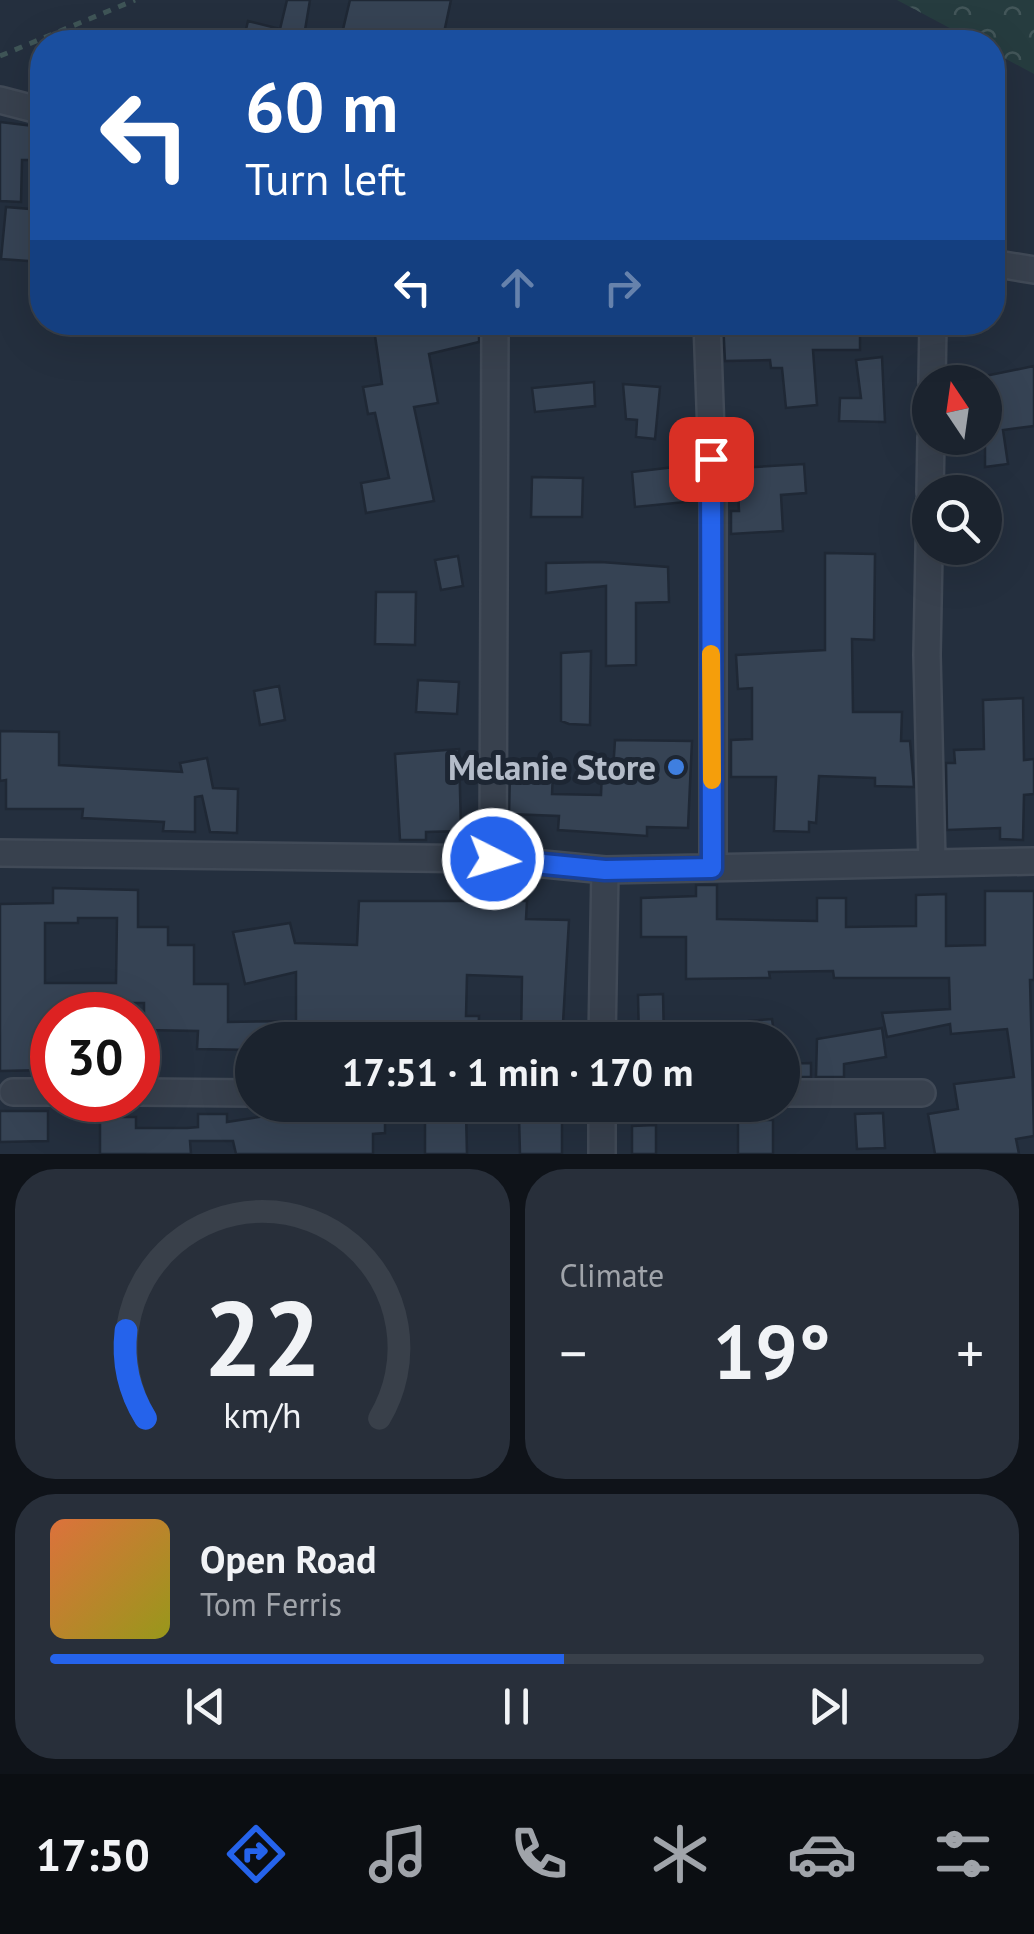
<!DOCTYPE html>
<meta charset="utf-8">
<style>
:root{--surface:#1b232e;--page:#282f3a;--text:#f1f3f6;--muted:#a0a4aa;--line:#39404a;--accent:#2563eb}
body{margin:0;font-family:"PT Sans",sans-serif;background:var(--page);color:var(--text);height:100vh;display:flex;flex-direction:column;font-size:38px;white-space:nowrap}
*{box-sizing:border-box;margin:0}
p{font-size:32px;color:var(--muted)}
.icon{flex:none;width:55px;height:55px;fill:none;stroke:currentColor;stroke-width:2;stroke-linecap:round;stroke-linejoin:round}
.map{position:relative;height:1154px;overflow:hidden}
.sheet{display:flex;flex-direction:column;gap:15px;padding:15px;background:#0f1319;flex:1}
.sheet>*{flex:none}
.banner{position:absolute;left:30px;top:30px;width:975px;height:305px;border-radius:40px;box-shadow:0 10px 40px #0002,0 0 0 2px var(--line);background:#1a4fa0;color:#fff;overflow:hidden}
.needle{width:65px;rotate:347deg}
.tools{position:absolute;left:912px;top:365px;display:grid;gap:20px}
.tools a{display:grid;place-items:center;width:90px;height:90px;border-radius:50%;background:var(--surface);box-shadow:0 10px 40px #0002,0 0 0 2px var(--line);font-size:50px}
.speed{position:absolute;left:30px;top:992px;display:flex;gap:20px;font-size:50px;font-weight:700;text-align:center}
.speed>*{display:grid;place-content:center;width:130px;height:130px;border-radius:50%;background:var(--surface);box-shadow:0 10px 40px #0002,0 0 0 2px var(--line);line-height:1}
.speed .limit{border:15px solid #d22;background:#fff;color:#111}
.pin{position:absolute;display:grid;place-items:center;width:85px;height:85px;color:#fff;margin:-42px;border-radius:20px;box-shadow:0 5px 15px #0006}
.me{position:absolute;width:110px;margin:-55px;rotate:95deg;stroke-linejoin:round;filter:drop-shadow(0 0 8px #0008)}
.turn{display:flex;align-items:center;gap:35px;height:210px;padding:0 50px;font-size:45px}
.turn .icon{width:130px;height:130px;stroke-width:2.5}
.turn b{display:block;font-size:70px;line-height:85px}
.lanes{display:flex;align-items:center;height:95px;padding:0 50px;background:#0003;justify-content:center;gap:50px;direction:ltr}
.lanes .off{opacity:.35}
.big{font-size:75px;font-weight:700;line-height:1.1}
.sheet .card{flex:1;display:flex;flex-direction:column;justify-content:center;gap:15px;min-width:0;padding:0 35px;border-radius:40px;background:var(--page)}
.sheet .dial{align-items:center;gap:0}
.dial svg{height:260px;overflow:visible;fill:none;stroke:var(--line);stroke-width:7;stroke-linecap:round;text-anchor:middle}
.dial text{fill:var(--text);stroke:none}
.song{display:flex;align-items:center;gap:30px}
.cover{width:120px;height:120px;border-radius:15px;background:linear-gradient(135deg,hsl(20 70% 55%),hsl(60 70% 35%))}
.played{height:10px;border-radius:5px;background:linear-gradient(90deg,var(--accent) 55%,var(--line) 55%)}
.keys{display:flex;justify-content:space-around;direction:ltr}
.heat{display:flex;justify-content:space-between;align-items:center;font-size:55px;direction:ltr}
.sheet .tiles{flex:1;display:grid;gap:15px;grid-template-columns:1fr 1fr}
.card:last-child{grid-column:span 2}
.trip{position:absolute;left:235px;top:1022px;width:565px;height:100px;border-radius:50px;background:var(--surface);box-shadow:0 10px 40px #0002,0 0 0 2px var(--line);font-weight:700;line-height:100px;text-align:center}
.tab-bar{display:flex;height:160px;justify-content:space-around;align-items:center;background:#0b0e12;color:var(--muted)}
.tab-bar .icon{width:70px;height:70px}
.tab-bar .selected{color:var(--accent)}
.tab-bar b{font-size:45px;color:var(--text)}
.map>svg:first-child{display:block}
</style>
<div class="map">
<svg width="1034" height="1154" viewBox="0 0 1034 1154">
<defs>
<pattern id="forest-crowns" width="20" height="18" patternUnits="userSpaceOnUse" patternTransform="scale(2.5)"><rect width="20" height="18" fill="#263c3f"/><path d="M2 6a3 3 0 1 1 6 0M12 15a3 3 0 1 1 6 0" fill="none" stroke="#435659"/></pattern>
</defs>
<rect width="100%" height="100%" fill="#242f3e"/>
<path fill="url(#forest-crowns)" d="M897,0H1034V74L993,52L992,42H976Z"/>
<path fill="#364354" stroke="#1f2835" stroke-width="2.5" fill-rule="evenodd" d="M287,0H310L303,42H243L248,21L280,29Z
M350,0H451L442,42H340Z
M0,122L42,127V160H22L21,202L0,201Z
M6,207L42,210V262L1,259Z
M373,322H421L424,334L479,322V342L429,354L438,403L414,407L434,501L366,513L361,483L389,478L375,413L368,414L363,387L382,384Z
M723,322H860V350H813L817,405L786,408L782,368H771L770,360L725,361Z
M882,357L885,422L839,421L840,398H861L856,360Z
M1034,366V426L1003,430L1008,464L985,467V376Z
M594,382L595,406L535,412L532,388Z
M623,384L660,387L655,439L636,437L637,420L626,419Z
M804,464L806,493L781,495L783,531L731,534V511H739L737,468Z
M692,465L696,501L635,507L632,472Z
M532,477L583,478L582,517H531Z
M825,553L875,554L874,640L852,639L853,712H902L901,741H910L914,787L875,786V778L819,776L816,823L809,822V832L774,831L776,777H731V740L752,739V688L738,689L736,655L825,650Z
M458,556L463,586L441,590L435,560Z
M601,562L668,567L669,602L636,603V665L606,666V586L546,593V563Z
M376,592H416L415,645L375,644Z
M591,651L590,725L569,724L561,721V653Z
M418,680L459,682L457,714L416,712Z
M279,686L285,720L260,725L254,691Z
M1023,698L1024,760L1034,759V794L1024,795L1023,840L1000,839V828L947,830L946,763H955L954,750L984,749L983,700Z
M0,731L59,732V765L182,772L180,763L207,758L213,788L238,789L237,833L210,832L202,796L195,797V832L163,831L164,822L82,818L83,809H6V780L0,781Z
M615,740L692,741L688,828L647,827V836L558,830L559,816L509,814L510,772L553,773L552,794L601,795L602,770L613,771Z
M459,749L461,831L426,832V840H400L395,754Z
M696,885H717V919L817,921V898H846V927L916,926V895L946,894V946L985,945V891H1034V980H1030L1034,1136L1016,1139L1019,1154H935L928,1114L958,1109L954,1084L1014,1077L1007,1029L951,1034L950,1024L887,1037L882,1013L950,1009L949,978H834L833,971L769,972L770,978L686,979V937H641V898L696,896Z
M53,888L138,890V927H168V945H194V984H228V1022L296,1021V972L245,984L233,932L290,923L295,943L357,945L359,901H527L526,919L569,920L562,1040H521L522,977L467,975L466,1016H479L478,1040H388V1022H323V1040H252V1050L197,1049L198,1031L144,1030V1003H70V1013H48V1070L0,1071V904L53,903ZM78,918H117L116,983H45V923H78Z
M663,994L664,1040H639L638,995Z
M772,1019L775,1040H750L749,1021Z
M882,1028L886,1057L844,1064V1077H816L817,1039Z
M811,1063V1077H782V1064Z
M385,1105V1133L373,1134V1154H236L233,1141H190L191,1154H100V1117H136V1128H187L198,1127V1114H227V1122L290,1112V1108Z
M0,1111H48V1141L0,1142Z
M425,1112H466L467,1154H425Z
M883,1113L885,1148L857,1149L855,1114Z
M562,1116V1154H520L519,1117Z
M738,1120H773V1154H738Z
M656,1125V1154H632V1126Z"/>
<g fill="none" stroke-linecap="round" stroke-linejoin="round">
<g stroke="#414a57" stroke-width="30">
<path id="street" d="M0,100L42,111
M992,263L1034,270
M707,322L713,489V867
M932,382L933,322
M930,492L931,438
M930,500L927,655L932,863
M0,853L493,859L605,870L1034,861
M493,859L495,322
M602,1040L605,870
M13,1092H52
M138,1092L252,1093
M782,1093H922
M602,1105V1154"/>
</g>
<path stroke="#3f5557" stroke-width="5" stroke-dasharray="8 8" stroke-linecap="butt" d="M0,56L135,0"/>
<use href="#street" stroke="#38414e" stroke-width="25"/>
</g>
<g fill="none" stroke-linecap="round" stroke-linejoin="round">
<g stroke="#184099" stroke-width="25">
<path id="route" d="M493,859L605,870L712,868L711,459"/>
</g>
<use href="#route" stroke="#2563eb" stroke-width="18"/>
<path stroke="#f59e0b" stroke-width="18" d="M711,654L712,780"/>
</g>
<circle fill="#3f7fe0" stroke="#1d2633" stroke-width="4" cx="676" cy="767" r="10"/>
<g text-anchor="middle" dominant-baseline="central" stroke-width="10" stroke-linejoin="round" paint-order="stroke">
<g font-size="35" font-weight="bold" fill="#b4bcc9" stroke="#1d2633" text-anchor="end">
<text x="656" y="767">Melanie Store</text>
</g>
</g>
</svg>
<div class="tools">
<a><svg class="needle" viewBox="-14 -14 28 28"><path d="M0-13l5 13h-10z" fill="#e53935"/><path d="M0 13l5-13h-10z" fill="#a0a4aa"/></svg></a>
<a><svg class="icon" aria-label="search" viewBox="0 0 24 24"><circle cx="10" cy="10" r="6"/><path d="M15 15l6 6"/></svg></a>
</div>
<div class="speed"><div class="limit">30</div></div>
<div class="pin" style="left:711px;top:459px;background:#d93025"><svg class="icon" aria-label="arrive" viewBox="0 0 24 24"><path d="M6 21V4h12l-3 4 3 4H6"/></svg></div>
<svg class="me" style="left:493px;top:859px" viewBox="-20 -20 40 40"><circle r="17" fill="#2563eb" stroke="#fff" stroke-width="3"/><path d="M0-11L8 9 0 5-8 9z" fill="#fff"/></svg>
<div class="trip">17:51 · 1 min · 170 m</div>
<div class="banner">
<div class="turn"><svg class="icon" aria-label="left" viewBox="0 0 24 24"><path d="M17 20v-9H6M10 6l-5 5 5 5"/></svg><div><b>60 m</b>Turn left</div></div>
<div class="lanes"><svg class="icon" aria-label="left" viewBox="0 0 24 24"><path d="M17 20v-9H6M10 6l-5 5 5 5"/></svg><svg class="icon off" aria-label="ahead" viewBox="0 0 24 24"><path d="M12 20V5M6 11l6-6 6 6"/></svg><svg class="icon off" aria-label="right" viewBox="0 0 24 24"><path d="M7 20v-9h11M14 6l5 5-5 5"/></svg></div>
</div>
</div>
<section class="sheet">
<div class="tiles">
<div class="card dial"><svg viewBox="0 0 100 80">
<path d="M14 69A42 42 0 1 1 86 69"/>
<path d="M14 69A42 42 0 0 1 8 42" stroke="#2563eb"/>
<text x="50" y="56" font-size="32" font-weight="700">22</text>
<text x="50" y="72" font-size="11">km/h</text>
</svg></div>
<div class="card"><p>Climate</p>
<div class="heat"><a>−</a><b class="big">19°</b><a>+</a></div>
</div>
<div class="card">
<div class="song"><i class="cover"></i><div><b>Open Road</b><p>Tom Ferris</p></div></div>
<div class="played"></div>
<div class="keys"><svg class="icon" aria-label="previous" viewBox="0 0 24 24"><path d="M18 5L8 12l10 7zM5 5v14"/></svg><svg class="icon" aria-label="pause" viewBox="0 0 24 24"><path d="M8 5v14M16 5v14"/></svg><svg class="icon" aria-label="next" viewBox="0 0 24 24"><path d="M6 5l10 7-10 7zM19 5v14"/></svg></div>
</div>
</div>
</section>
<nav class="tab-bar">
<b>17:50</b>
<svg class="icon selected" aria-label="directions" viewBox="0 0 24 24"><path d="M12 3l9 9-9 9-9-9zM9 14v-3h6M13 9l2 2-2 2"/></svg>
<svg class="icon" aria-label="music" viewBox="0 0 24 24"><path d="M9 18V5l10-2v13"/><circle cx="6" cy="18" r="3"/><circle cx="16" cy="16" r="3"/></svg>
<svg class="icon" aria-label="phone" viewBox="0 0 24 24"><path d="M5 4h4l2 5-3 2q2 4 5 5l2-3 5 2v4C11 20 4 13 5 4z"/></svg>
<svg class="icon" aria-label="climate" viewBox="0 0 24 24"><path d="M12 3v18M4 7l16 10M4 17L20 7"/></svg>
<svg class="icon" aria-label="car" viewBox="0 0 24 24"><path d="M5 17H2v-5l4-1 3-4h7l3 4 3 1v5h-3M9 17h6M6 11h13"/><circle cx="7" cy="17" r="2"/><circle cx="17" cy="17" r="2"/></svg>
<svg class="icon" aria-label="filters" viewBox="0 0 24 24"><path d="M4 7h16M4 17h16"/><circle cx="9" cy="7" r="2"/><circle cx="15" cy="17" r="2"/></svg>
</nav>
